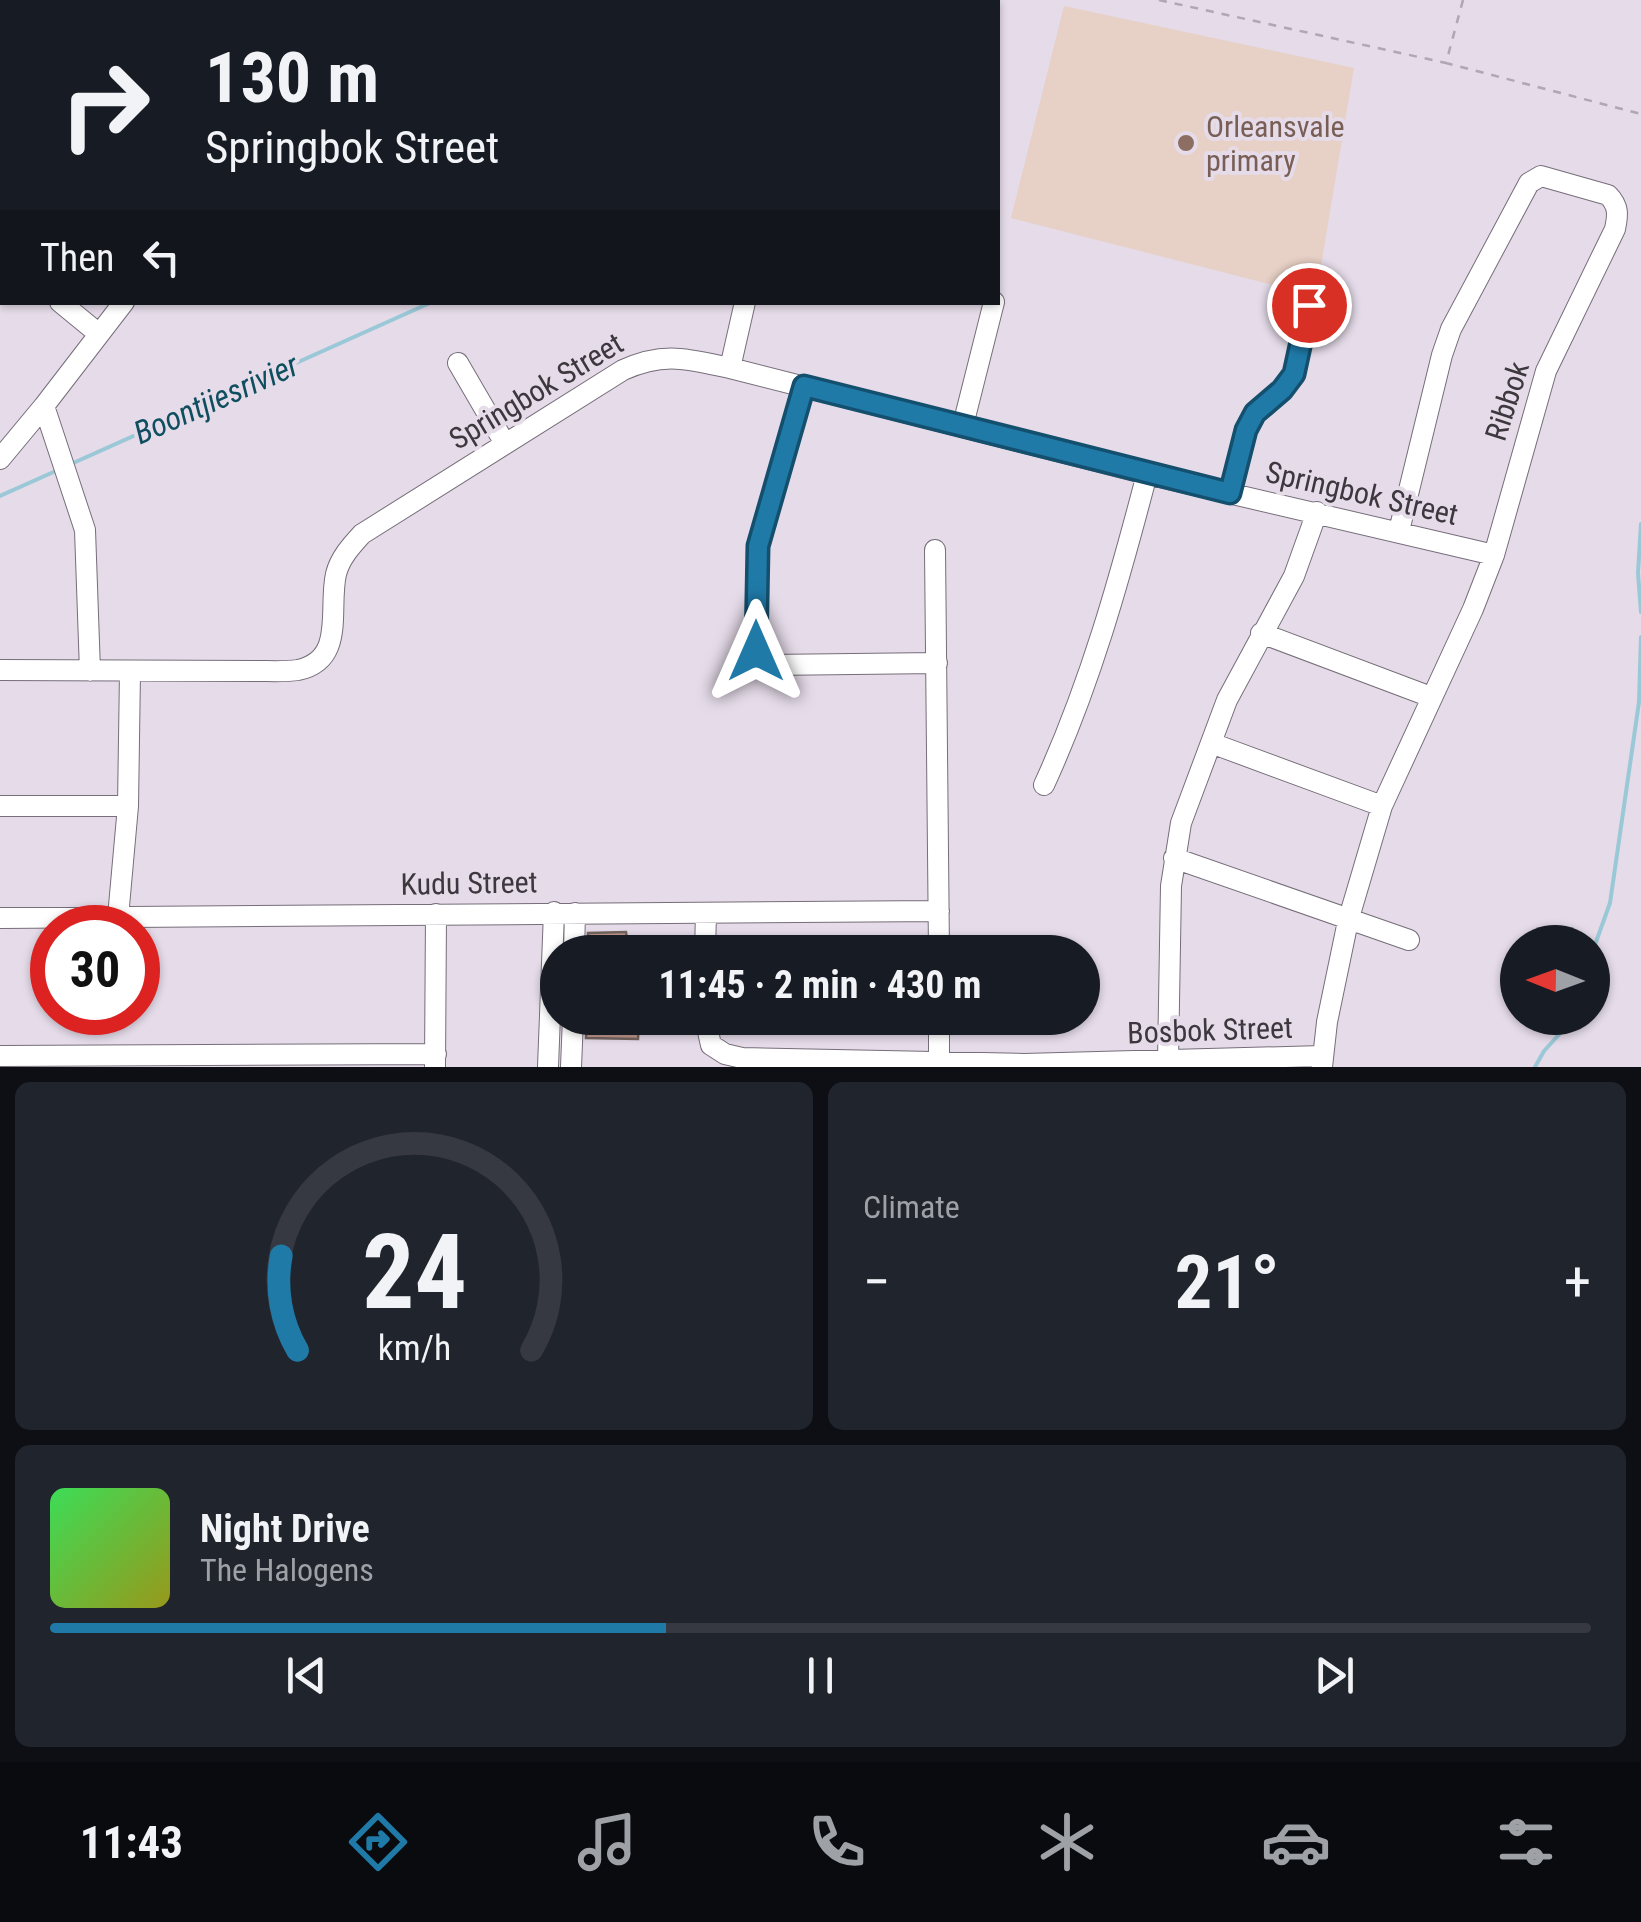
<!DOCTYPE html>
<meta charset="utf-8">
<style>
:root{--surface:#171b24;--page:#20242c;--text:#f1f3f6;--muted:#9ea1a6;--line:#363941;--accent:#1f7aa8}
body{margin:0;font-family:"Roboto Condensed",sans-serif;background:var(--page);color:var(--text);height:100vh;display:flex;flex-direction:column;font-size:38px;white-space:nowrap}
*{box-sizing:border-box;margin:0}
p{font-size:32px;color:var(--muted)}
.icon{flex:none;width:55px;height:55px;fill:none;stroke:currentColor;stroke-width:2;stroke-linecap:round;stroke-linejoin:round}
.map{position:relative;height:1067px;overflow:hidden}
.drawer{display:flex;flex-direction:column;gap:15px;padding:15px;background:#0d0f14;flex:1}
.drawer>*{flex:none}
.top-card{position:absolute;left:0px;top:0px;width:1000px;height:305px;box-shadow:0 2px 8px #0004;background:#171b24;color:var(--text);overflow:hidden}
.needle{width:65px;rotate:271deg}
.buttons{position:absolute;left:1500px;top:925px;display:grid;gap:20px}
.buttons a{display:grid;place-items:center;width:110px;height:110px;border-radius:50%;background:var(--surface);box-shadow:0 2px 8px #0004;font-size:50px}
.speed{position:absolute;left:30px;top:905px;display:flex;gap:20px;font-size:50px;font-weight:700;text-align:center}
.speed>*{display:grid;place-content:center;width:130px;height:130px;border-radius:50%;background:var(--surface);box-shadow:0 2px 8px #0004;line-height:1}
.speed .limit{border:15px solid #d22;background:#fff;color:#111}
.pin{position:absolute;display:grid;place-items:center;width:85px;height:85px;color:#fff;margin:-42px;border:5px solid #fff;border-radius:50%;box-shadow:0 2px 10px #0007}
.me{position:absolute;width:110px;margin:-55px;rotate:0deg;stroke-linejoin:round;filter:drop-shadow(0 0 8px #0008)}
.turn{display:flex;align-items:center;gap:35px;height:210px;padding:0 40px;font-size:45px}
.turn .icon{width:130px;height:130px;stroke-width:2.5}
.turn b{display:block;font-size:70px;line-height:85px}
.then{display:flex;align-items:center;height:95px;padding:0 40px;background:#0003;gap:20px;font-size:38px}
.big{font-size:75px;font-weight:700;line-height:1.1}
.drawer .tile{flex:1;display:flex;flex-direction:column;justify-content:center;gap:15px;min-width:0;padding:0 35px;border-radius:15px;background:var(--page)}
.drawer .dial{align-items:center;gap:0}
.dial svg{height:260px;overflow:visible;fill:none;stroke:var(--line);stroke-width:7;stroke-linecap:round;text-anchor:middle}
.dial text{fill:var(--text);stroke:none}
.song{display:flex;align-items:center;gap:30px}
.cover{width:120px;height:120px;border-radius:15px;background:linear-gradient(135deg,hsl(130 70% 55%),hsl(60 70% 35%))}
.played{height:10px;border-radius:5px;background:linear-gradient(90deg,var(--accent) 40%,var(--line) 40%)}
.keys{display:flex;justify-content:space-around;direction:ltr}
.heat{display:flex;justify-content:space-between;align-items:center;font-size:55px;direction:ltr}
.drawer .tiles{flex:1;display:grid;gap:15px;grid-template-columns:1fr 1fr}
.tile:last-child{grid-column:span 2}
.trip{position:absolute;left:540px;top:935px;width:560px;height:100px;border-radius:50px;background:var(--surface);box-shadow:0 2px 8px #0004;font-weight:700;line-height:100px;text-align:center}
.tab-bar{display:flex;height:160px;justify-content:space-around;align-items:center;background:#090b0e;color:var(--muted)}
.tab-bar .icon{width:70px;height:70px}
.tab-bar .selected{color:var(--accent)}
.tab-bar b{font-size:45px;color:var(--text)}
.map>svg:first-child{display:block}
</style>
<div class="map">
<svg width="1641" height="1067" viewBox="0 0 1641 1067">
<rect width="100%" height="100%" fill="#e5dbe9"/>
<path fill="#e7d0c5" d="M1064,6L1354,68L1316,296L1011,218Z"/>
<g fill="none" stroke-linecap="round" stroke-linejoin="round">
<path stroke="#9ac8d7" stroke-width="4" d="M645,2L646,0
M71,464L432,302
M0,496L58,470
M1641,524L1638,573L1641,612
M1592,953L1610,903L1639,702L1641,637
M1535,1067L1544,1051L1574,1018"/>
</g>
<path fill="#c69c90" stroke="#756561" stroke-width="2.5" d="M626,932L627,939L640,938L639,952H588V933Z
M587,1018H639L638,1039L586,1038Z"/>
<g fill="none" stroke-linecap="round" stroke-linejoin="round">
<g stroke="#766e7a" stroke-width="22">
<path id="minor" d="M306,0L309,2
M354,2L356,0
M563,2L564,0
M60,302L99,334
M458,363L504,442
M730,368L745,302
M803,386L758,546L756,651L760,661L769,665L937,663
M963,425L994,302
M0,459L44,406
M1231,493L1246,430L1255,413L1282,390L1294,374L1309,305
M935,550L939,952
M1261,633L1431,697
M0,670L257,671C270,671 285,672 298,670C346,660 328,609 336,574C340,558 351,546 362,534L623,370C664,351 688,359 730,368L1147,474L1494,555
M90,671L85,530L44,406L124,302
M1211,743L1382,806
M1044,785C1090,685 1119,581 1147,474
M0,806H128
M1174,858L1409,940
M118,917L128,806L130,672
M0,918L939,911
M574,952L575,913
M705,952L706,913
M705,1018L711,1045L725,1054L742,1058L1024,1064L1322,1056
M939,1018V1064
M0,1056L436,1054
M1168,1061L1171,886L1181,823L1227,700L1294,576L1317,512
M435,1067L436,914
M548,1067L554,912
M571,1067L573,1018
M1322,1067L1327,1022L1348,921L1382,806L1473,609L1494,555L1546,371L1615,229C1618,215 1619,206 1608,195L1541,176L1529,183L1451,329L1442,355L1399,531"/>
</g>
<path stroke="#afa7b2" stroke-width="2.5" stroke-dasharray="8 8" stroke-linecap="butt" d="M1159,0L1446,63
M1463,0L1446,63L1641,114"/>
<use href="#minor" stroke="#fff" stroke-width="20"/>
</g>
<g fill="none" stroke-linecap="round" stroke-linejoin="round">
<g stroke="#144f6d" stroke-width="25">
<path id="route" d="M756,651L758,546L804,386L1230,493L1246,430L1255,413L1282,390L1294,374L1309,305"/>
</g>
<use href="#route" stroke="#1f7aa8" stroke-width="18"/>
</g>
<circle fill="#8d6e63" stroke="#e5dbe9" stroke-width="4" cx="1186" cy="143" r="10"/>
<g text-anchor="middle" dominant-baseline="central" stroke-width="8" stroke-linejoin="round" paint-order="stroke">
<g font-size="30" fill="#785e54" stroke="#e5dbe9" text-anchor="start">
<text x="1206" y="126">Orleansvale<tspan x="1206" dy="34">primary</tspan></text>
</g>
<g font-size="30" fill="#3c383e" stroke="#e5dbe9">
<text transform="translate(536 391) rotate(-31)">Springbok Street</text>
<text transform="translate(1507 401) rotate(-72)">Ribbok</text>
<text transform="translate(1362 493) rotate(13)">Springbok Street</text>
<text transform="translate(469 883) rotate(-1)">Kudu Street</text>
<text transform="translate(1210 1030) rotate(-2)">Bosbok Street</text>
</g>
<g font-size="32" font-style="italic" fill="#0f4e5f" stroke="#e5dbe9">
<text transform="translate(216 399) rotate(-24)">Boontjiesrivier</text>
</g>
</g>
</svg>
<div class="buttons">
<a><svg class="needle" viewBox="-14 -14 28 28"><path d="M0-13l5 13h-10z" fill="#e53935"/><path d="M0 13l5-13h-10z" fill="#9ea1a6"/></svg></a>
</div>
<div class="speed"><div class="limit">30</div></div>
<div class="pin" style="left:1309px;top:305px;background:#d93025"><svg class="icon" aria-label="arrive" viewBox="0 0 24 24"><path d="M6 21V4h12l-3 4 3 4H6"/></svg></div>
<svg class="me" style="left:756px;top:651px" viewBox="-20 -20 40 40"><path d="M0-17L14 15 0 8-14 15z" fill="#1f7aa8" stroke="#fff" stroke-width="4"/></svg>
<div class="trip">11:45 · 2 min · 430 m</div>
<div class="top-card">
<div class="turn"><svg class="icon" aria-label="right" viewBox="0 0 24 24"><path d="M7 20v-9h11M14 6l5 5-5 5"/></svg><div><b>130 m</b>Springbok Street</div></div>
<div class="then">Then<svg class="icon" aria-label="left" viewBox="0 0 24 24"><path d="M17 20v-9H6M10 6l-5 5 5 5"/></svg></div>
</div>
</div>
<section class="drawer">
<div class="tiles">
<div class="tile dial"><svg viewBox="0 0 100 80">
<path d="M14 69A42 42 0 1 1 86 69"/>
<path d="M14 69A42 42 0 0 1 9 40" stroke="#1f7aa8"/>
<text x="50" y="56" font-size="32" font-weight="700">24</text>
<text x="50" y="72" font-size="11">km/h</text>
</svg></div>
<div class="tile"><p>Climate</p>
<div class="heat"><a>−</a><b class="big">21°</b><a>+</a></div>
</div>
<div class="tile">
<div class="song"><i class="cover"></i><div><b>Night Drive</b><p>The Halogens</p></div></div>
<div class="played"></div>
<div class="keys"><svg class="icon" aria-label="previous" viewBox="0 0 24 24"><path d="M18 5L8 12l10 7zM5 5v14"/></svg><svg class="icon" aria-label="pause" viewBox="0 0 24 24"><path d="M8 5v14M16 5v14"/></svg><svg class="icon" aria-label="next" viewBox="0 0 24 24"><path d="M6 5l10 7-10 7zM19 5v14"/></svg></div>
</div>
</div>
</section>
<nav class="tab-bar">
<b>11:43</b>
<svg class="icon selected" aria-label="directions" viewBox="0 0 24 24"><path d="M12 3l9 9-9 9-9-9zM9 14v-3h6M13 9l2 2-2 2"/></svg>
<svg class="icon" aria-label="music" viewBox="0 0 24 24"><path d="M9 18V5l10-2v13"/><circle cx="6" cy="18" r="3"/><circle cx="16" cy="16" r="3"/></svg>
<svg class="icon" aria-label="phone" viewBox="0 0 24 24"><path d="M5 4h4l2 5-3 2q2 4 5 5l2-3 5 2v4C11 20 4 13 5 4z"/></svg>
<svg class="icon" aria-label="climate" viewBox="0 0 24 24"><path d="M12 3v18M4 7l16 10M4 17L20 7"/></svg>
<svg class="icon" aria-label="car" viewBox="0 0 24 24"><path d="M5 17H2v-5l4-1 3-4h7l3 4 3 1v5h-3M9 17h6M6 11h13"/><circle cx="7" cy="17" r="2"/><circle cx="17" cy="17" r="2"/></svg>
<svg class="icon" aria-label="filters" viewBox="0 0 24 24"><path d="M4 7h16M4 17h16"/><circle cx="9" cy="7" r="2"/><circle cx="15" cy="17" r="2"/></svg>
</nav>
